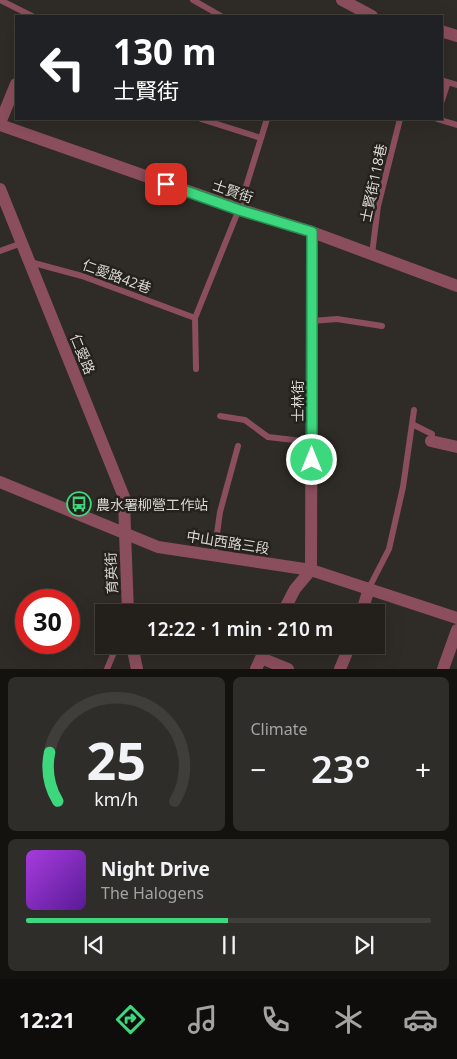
<!DOCTYPE html>
<meta charset="utf-8">
<style>
:root{--surface:#23201c;--page:#2f2d29;--text:#f1f3f6;--muted:#a3a3a3;--line:#403e3b;--accent:#3dd77e}
body{margin:0;font-family:"Noto Sans","Noto Sans TC",sans-serif;background:var(--page);color:var(--text);height:100vh;display:flex;flex-direction:column;font-size:19px;white-space:nowrap}
*{box-sizing:border-box;margin:0}
p{font-size:16px;color:var(--muted)}
.icon{flex:none;width:28px;height:28px;fill:none;stroke:currentColor;stroke-width:2;stroke-linecap:round;stroke-linejoin:round}
.map{position:relative;height:669px;overflow:hidden}
.drawer{display:flex;flex-direction:column;gap:8px;padding:8px;background:#13120f;flex:1}
.drawer>*{flex:none}
.top-card{position:absolute;left:15px;top:15px;width:428px;height:105px;border-radius:0px;box-shadow:0 5px 20px #0002,0 0 0 1px var(--line);background:#202124;color:#fff;overflow:hidden}
.speed{position:absolute;left:15px;top:589px;display:flex;gap:10px;font-size:25px;font-weight:700;text-align:center}
.speed>*{display:grid;place-content:center;width:65px;height:65px;border-radius:50%;background:var(--surface);box-shadow:0 5px 20px #0002,0 0 0 1px var(--line);line-height:1}
.speed .limit{border:8px solid #d22;background:#fff;color:#111}
.pin{position:absolute;display:grid;place-items:center;width:42px;height:42px;color:#fff;margin:-21px;border-radius:10px;box-shadow:0 2px 8px #0006}
.me{position:absolute;width:55px;margin:-28px;rotate:0deg;stroke-linejoin:round;filter:drop-shadow(0 0 4px #0008)}
.turn{display:flex;align-items:center;gap:18px;height:105px;padding:0 15px;font-size:22px}
.turn .icon{width:65px;height:65px;stroke-width:2.5}
.turn b{display:block;font-size:35px;line-height:42px}
.big{font-size:38px;font-weight:600;line-height:1.1}
.drawer .card{flex:1;display:flex;flex-direction:column;justify-content:center;gap:8px;min-width:0;padding:0 18px;border-radius:8px;background:var(--page)}
.drawer .dial{align-items:center;gap:0}
.dial svg{height:130px;overflow:visible;fill:none;stroke:var(--line);stroke-width:7;stroke-linecap:round;text-anchor:middle}
.dial text{fill:var(--text);stroke:none}
.song{display:flex;align-items:center;gap:15px}
.cover{width:60px;height:60px;border-radius:8px;background:linear-gradient(135deg,hsl(280 70% 55%),hsl(270 70% 35%))}
.played{height:5px;border-radius:2px;background:linear-gradient(90deg,var(--accent) 50%,var(--line) 50%)}
.keys{display:flex;justify-content:space-around;direction:ltr}
.heat{display:flex;justify-content:space-between;align-items:center;font-size:28px;direction:ltr}
.drawer .tiles{flex:1;display:grid;gap:8px;grid-template-columns:1fr 1fr}
.card:last-child{grid-column:span 2}
.trip{position:absolute;left:95px;top:604px;width:290px;height:50px;border-radius:0px;background:var(--surface);box-shadow:0 5px 20px #0002,0 0 0 1px var(--line);font-weight:600;line-height:50px;text-align:center}
.tab-bar{display:flex;height:80px;justify-content:space-around;align-items:center;background:#0e0d0b;color:var(--muted)}
.tab-bar .icon{width:35px;height:35px}
.tab-bar .active{color:var(--accent)}
.tab-bar b{font-size:22px;color:var(--text)}
.map>svg:first-child{display:block}
</style>
<div class="map">
<svg width="457" height="669" viewBox="0 0 457 669">
<rect width="100%" height="100%" fill="#2f2b26"/>
<g fill="none" stroke-linecap="round" stroke-linejoin="round">
<path stroke="#8b4e5d" stroke-width="6" d="M0,0L32,16
M193,0L221,16
M441,80L457,85
M441,103L448,82
M201,119L261,138
M437,119L457,125
M0,251L22,243
M372,254L378,206L400,119
M30,262L82,276L195,318
M312,321L337,319L382,326
M196,369L195,318L239,209L267,119
M220,416L245,420L268,437L311,442
M412,424L432,434L431,441
M214,555L220,512L238,446
M369,588L389,549L403,487L414,410
M107,669L117,645"/>
<path stroke="#8b4e5d" stroke-width="12" d="M342,0L372,16
M441,31L457,36
M0,123L16,84
M0,125L239,209L312,232L457,286
M431,441L457,447
M125,532L128,612
M283,612L295,589L311,570L312,232
M362,612L369,588
M132,645L137,669
M261,658L288,669
M256,669L267,645
M340,669L350,645
M443,669L457,630"/>
<path stroke="#8b4e5d" stroke-width="12" d="M0,189L124,497L125,532
M0,482L158,547L311,570L457,618"/>
</g>
<g fill="none" stroke-linecap="round" stroke-linejoin="round">
<g stroke="#288c52" stroke-width="12">
<path id="route" d="M166,184L239,210L312,232V460"/>
</g>
<use href="#route" stroke="#3dd77e" stroke-width="9"/>
</g>
<defs>
<g id="bus-ring" transform="scale(1.25)"><circle r="9.5" fill="#25211c" stroke="#3dd77e" stroke-width="1.5"/><path d="M-5-6H5V4H4V6H2V4H-2V6H-4V4H-5ZM-3.5-4V0h7V-4ZM-3.5 1.2v1.5H-2V1.2ZM2 1.2v1.5H3.5V1.2Z" fill="#3dd77e"/></g>
</defs>
<g fill-rule="evenodd">
<use href="#bus-ring" x="79" y="504"/>
</g>
<g text-anchor="middle" dominant-baseline="central" stroke-width="5" stroke-linejoin="round" paint-order="stroke">
<g font-size="14" fill="#d9d7d3" stroke="#25211c">
<text transform="translate(373 183) rotate(-78)">士賢街118巷</text>
<text transform="translate(233 191) rotate(19)">士賢街</text>
<text transform="translate(117 276) rotate(20)">仁愛路42巷</text>
<text transform="translate(83 354) rotate(68)">仁愛路</text>
<text transform="translate(297 401) rotate(-90)">士林街</text>
<text transform="translate(228 542) rotate(9)">中山西路三段</text>
<text transform="translate(111 573) rotate(-93)">育英街</text>
</g>
<g font-size="14" fill="#d9d7d3" stroke="#25211c" text-anchor="start">
<text x="96" y="504">農水署柳營工作站</text>
</g>
</g>
</svg>
<div class="speed"><div class="limit">30</div></div>
<div class="pin" style="left:166px;top:184px;background:#d93025"><svg class="icon" aria-label="arrive" viewBox="0 0 24 24"><path d="M6 21V4h12l-3 4 3 4H6"/></svg></div>
<svg class="me" style="left:312px;top:460px" viewBox="-20 -20 40 40"><circle r="17" fill="#3dd77e" stroke="#fff" stroke-width="3"/><path d="M0-11L8 9 0 5-8 9z" fill="#fff"/></svg>
<div class="trip">12:22 · 1 min · 210 m</div>
<div class="top-card">
<div class="turn"><svg class="icon" aria-label="left" viewBox="0 0 24 24"><path d="M17 20v-9H6M10 6l-5 5 5 5"/></svg><div><b>130 m</b>士賢街</div></div>
</div>
</div>
<section class="drawer">
<div class="tiles">
<div class="card dial"><svg viewBox="0 0 100 80">
<path d="M14 69A42 42 0 1 1 86 69"/>
<path d="M14 69A42 42 0 0 1 9 39" stroke="#3dd77e"/>
<text x="50" y="56" font-size="32" font-weight="700">25</text>
<text x="50" y="72" font-size="11">km/h</text>
</svg></div>
<div class="card"><p>Climate</p>
<div class="heat"><a>−</a><b class="big">23°</b><a>+</a></div>
</div>
<div class="card">
<div class="song"><i class="cover"></i><div><b>Night Drive</b><p>The Halogens</p></div></div>
<div class="played"></div>
<div class="keys"><svg class="icon" aria-label="previous" viewBox="0 0 24 24"><path d="M18 5L8 12l10 7zM5 5v14"/></svg><svg class="icon" aria-label="pause" viewBox="0 0 24 24"><path d="M8 5v14M16 5v14"/></svg><svg class="icon" aria-label="next" viewBox="0 0 24 24"><path d="M6 5l10 7-10 7zM19 5v14"/></svg></div>
</div>
</div>
</section>
<nav class="tab-bar">
<b>12:21</b>
<svg class="icon active" aria-label="directions" viewBox="0 0 24 24"><path d="M12 3l9 9-9 9-9-9zM9 14v-3h6M13 9l2 2-2 2"/></svg>
<svg class="icon" aria-label="music" viewBox="0 0 24 24"><path d="M9 18V5l10-2v13"/><circle cx="6" cy="18" r="3"/><circle cx="16" cy="16" r="3"/></svg>
<svg class="icon" aria-label="phone" viewBox="0 0 24 24"><path d="M5 4h4l2 5-3 2q2 4 5 5l2-3 5 2v4C11 20 4 13 5 4z"/></svg>
<svg class="icon" aria-label="climate" viewBox="0 0 24 24"><path d="M12 3v18M4 7l16 10M4 17L20 7"/></svg>
<svg class="icon" aria-label="car" viewBox="0 0 24 24"><path d="M5 17H2v-5l4-1 3-4h7l3 4 3 1v5h-3M9 17h6M6 11h13"/><circle cx="7" cy="17" r="2"/><circle cx="17" cy="17" r="2"/></svg>
</nav>
